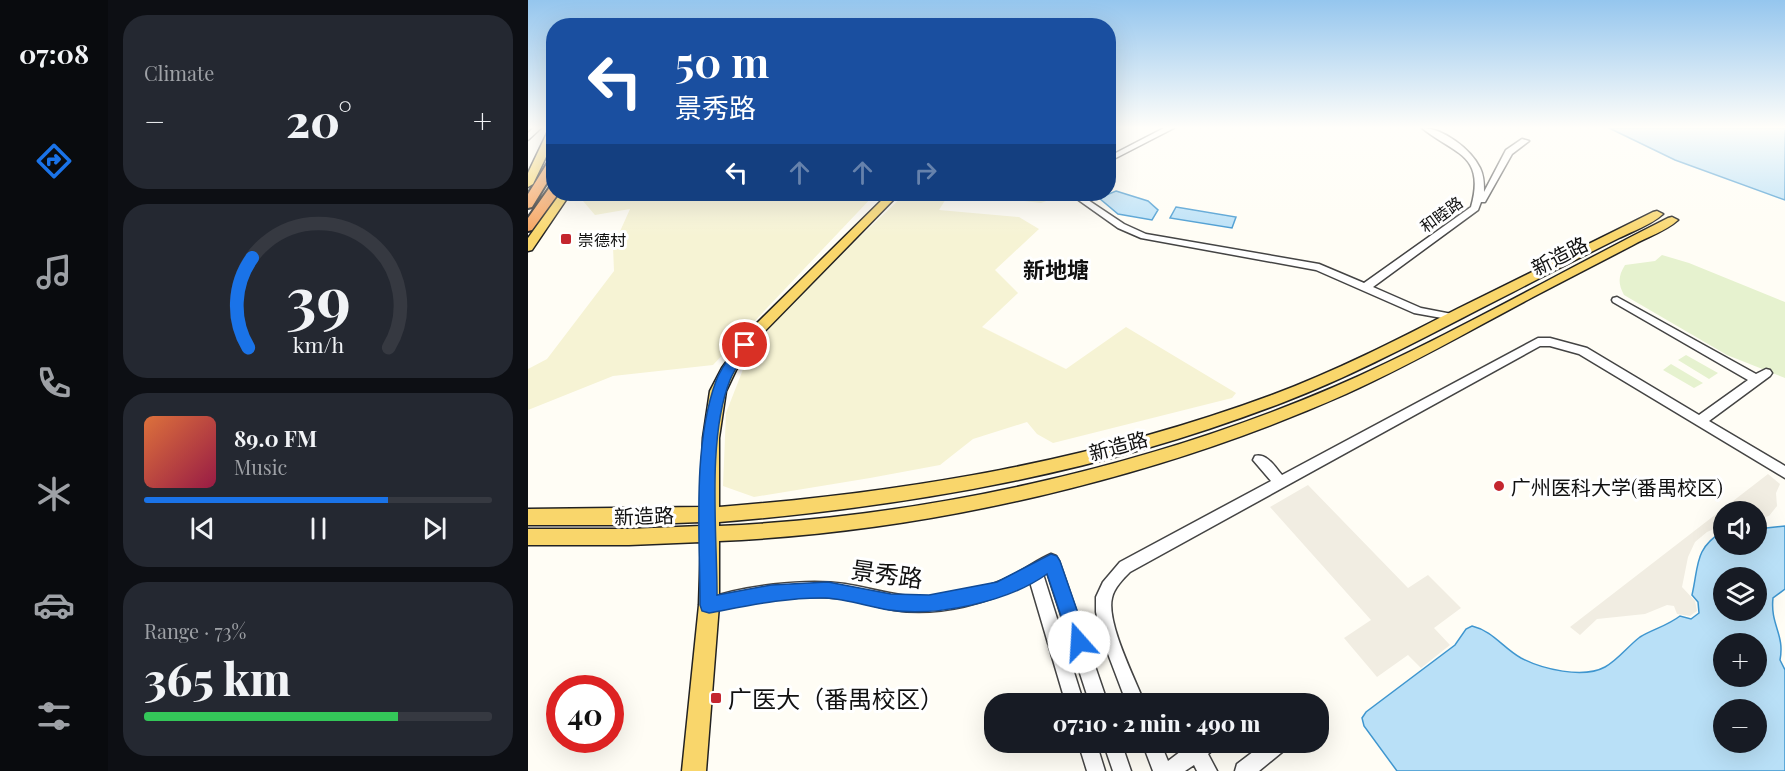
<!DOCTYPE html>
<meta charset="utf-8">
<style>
:root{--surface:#171b24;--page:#242831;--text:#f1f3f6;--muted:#9ea1a6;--line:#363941;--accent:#1a73e8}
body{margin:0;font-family:"Playfair Display","Noto Sans SC",serif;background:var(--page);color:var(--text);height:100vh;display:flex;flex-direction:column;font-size:22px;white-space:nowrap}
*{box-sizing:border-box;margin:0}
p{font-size:20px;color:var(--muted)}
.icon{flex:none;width:33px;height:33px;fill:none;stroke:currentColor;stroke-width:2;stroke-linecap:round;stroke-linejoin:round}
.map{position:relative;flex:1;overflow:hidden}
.details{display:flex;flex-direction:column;gap:15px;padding:15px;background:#0d0f14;width:420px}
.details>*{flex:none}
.guide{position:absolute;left:18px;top:18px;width:570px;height:183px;border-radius:24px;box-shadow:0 6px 24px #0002;background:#1a4fa0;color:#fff;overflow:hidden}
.fabs{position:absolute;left:1185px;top:501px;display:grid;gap:12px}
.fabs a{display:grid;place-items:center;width:54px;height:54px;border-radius:50%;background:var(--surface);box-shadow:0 6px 24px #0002;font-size:30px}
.speed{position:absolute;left:18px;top:675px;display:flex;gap:12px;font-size:30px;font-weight:700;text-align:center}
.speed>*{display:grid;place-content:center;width:78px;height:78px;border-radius:50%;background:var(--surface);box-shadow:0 6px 24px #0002;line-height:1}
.speed .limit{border:9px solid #d22;background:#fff;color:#111}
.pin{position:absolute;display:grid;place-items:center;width:51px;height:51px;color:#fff;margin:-26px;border:3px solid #fff;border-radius:50%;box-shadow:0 2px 6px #0007}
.me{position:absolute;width:66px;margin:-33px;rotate:341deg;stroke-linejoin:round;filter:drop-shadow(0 0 4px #0008)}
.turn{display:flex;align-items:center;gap:21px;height:126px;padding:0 30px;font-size:27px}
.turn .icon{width:78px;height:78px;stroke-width:2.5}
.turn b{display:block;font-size:42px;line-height:51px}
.lanes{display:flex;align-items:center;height:57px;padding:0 30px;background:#0003;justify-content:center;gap:30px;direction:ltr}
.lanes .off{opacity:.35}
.big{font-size:45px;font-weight:800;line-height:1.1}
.details .card{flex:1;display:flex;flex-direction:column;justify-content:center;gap:9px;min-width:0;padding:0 21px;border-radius:24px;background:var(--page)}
.details .dial{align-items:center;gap:0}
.dial svg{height:156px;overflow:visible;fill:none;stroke:var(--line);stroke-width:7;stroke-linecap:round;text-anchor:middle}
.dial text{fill:var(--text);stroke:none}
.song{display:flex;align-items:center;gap:18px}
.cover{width:72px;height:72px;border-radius:9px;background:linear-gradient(135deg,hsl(20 70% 55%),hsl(340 70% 35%))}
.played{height:6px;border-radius:3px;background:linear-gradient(90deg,var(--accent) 70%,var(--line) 70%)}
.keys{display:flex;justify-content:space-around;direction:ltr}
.heat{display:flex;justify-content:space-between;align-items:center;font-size:33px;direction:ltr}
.charge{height:9px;border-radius:4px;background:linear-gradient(90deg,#34c759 73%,var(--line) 0)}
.trip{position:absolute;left:456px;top:693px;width:345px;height:60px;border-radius:24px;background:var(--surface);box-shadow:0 6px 24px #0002;font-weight:800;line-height:60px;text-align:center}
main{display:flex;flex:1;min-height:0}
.menu{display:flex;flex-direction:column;width:108px;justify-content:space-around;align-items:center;background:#090b0e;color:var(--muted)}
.menu .icon{width:42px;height:42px}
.menu .selected{color:var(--accent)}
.menu b{font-size:27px;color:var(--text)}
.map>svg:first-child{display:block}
</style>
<main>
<nav class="menu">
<b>07:08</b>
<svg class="icon selected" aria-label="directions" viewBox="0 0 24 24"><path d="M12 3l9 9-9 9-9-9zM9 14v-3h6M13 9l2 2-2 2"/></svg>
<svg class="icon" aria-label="music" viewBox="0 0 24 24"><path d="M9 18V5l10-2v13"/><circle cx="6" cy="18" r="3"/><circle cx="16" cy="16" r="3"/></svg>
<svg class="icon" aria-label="phone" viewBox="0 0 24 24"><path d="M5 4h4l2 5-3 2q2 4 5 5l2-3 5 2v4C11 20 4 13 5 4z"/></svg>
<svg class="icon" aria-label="climate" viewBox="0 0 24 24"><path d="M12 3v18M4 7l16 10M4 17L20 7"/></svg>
<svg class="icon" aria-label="car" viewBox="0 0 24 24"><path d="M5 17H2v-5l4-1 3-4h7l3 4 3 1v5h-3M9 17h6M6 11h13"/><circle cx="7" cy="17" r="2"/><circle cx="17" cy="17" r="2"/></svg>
<svg class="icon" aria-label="filters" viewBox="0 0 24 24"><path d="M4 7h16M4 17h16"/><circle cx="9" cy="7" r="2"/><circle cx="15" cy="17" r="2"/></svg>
</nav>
<section class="details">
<div class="card"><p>Climate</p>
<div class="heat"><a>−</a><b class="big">20°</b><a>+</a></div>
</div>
<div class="card dial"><svg viewBox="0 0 100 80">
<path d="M14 69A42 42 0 1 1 86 69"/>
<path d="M14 69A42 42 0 0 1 16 23" stroke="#1a73e8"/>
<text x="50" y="56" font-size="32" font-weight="700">39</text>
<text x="50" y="72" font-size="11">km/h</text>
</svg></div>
<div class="card">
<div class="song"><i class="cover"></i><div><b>89.0 FM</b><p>Music</p></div></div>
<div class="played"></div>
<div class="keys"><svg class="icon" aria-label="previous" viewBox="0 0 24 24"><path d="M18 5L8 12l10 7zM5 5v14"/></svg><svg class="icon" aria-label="pause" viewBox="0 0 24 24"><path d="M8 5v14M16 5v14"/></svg><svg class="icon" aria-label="next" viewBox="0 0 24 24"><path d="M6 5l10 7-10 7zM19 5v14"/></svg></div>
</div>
<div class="card"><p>Range · 73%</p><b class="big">365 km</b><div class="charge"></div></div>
</section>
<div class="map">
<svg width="1257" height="771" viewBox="0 0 1257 771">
<rect width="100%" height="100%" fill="#fffdf5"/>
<path fill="#f6f3d4" d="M49,194H347L185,365L85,376L0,410V369L19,359L86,271L85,247L102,209L67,215Z
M377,194H421L411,210L491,217L511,229L467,270L490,293L454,327L538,369L598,327L708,393L704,398L525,443L509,434L499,422L445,439L412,465L342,478L226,497L195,486L198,413L221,354L264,301Z
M436,194H537L513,203Z"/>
<path fill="#e6f2cf" d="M1134,255L1161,263L1257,302V378L1199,355L1096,295C1090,284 1090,276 1097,265L1127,261Z
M1158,355L1190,373L1181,379L1150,360Z
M1143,364L1175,383L1166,388L1135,370Z"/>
<path fill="#f1ede2" d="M1240,474L1252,484L1248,493L1249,506L1241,516L1229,519L1228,512H1196L1195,525L1179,532L1167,542L1160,557L1154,587L1167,601L1169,611L1166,613L1162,616L1149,614L1146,606L1139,605L1117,614L1069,619L1052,635L1042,627Z
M780,485L880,588L900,575L933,608L906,628L922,645L893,668L880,655L849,677L816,638L843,620L742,507Z"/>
<path fill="#b9e0f7" stroke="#3f96cf" stroke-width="1.5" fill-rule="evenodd" d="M1081,128H1257V200L1147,160Z
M588,191L620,201L630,210L624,220L590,214L571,198Z
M648,207L708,217L704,228L642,218Z
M1257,526V589L1245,598C1242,625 1257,634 1252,660L1257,670V771H869L836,726L834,718L838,712L927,645L938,629L944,626C965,631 975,648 993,658C1014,669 1055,679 1077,667C1090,660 1100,646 1112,637C1125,629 1139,626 1152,616L1163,619L1171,613L1170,602L1164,595C1171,565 1166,549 1195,531L1196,544H1228L1229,529ZM1196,578H1228V610H1196ZM1196,644H1228V676H1196ZM1196,710H1228V742H1196Z"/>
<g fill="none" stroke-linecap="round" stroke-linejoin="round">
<g stroke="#444" stroke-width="3">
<path id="minor" d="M5,128H13L0,140V133Z
M636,128H646L580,162V157Z
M894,128C915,128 943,149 952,168C956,176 956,184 956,192L978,150L994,139L1001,141L984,154L957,202H953L950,210L845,287L893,308L929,315L930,317L925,320L886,313L788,270L613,238L590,228L542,194H551L596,224L618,234L791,264L836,283L943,207C958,154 926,154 894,128Z
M1089,297L1228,374L1238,369L1242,370L1244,373L1242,376L1181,421L1257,466V478L1051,354L1022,346H1012L602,572C595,579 586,588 584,598C578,622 607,679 617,704H599L574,638L568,612V597L575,582L592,562L743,481L725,460L727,456C739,453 747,467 754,475L1010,338H1022L1059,348L1171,415L1220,380L1085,302L1084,300L1085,298Z
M523,554L528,556L531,561L580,704H562L519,572L515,574L556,704H538L502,582C462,603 412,617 366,610C346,607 328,599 308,598C265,594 222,602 181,612L175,610L173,605L175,600C212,586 278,578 317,584C348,589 374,599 407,596C433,594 459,588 483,576C496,570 509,560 523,554Z
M550,742H568L577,771H559Z
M575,742H593L603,771H585Z
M614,742H632L640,761L665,742H690L687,748L680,754L689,771H669L666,765L657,771H625Z
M738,742H762L759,748L731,771H707L709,764Z"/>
</g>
<g stroke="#222" stroke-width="3">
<path id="major" d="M26,128V140L5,184L0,187V173L21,129Z
M32,194H42L4,250L0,251V238Z
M360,194H371L231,337L208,370L198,391L191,438V507C380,492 566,461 744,395C808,371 869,340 929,309C995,277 1060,244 1125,212L1129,211L1135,214C1123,225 1105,231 1091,238C1055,256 1019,274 983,293C908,331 834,372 756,402C573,473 385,506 191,522V526C396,517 617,468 806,387C920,337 1029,274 1140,218L1144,217L1150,220C1138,231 1119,237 1105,245C1072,262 1038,280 1005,297C943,330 882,365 818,394C627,479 399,532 191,541V605L178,771H154L171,605L173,542L101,545H0V529H101L173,526V522L95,525H0V509L173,507L175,438L182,391L194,368L221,331Z"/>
</g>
<g stroke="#222" stroke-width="4">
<path id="highway" d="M26,158V171L4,207L0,208V194L22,159Z
M22,187H26V194H30L4,230L0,231V218Z"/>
</g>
<use href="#minor" fill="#fff" fill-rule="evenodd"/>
<use href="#major" fill="#f9d66b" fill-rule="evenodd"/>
<use href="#highway" fill="#f5a25d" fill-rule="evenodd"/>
</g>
<linearGradient id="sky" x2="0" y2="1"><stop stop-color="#95c6ee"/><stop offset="0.54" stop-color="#fffefa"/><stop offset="1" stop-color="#fffefa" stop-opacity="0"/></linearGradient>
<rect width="1257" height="236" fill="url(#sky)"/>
<path fill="#1a73e8" stroke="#114b97" stroke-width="1.5" d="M217,341L223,345C216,356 207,368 202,380C179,438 189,532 189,595L243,585L300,582L363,594L401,595L469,582L523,554L529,556L532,561L560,642L557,649L551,652L544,649L519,574C480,602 408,617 361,610C341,607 319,599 298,598C259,597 219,606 181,613L174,611L172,605C172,535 164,447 188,381C193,367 204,354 212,342Z"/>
<g fill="#c4262e" stroke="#fff" stroke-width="2">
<rect x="32" y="233" width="12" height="12" rx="3"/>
<circle cx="971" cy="486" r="6"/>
<rect x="182" y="692" width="12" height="12" rx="3"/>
</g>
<g text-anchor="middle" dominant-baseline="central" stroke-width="6" stroke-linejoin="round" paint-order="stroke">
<g font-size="16" fill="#111" stroke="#fff">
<text transform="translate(913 214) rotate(-36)">和睦路</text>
</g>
<g font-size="16" fill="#111" stroke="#fff" text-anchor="start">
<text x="50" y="239">崇德村</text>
</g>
<g font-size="20" fill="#111" stroke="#fff">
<text transform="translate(1031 255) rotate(-27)">新造路</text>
<text transform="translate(590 445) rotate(-15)">新造路</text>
<text transform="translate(116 515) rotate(-2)">新造路</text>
</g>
<g font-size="20" fill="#111" stroke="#fff" text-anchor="start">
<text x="983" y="486">广州医科大学(番禺校区)</text>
</g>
<g font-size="22" font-weight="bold" fill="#111" stroke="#fff">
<text x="528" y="269">新地塘</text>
</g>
<g font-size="24" fill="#111" stroke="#fff">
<text transform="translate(359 573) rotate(8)">景秀路</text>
</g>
<g font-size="24" fill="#111" stroke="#fff" text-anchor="start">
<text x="200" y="698">广医大（番禺校区）</text>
</g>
</g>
</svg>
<div class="fabs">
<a><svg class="icon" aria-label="sound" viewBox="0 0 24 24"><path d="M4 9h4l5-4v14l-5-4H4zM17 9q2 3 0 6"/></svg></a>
<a><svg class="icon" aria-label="layers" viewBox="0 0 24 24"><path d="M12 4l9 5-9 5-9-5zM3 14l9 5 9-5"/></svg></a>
<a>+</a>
<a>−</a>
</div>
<div class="speed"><div class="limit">40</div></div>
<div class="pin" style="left:217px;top:345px;background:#d93025"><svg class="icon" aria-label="arrive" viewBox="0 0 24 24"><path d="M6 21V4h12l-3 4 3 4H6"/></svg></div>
<svg class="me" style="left:551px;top:642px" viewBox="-20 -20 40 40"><circle r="19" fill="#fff"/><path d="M0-13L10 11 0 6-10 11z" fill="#1a73e8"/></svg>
<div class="trip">07:10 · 2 min · 490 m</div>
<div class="guide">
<div class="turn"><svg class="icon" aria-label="left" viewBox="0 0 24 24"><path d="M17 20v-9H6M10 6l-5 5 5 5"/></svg><div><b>50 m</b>景秀路</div></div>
<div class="lanes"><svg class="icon" aria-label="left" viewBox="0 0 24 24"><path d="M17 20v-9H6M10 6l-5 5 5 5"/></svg><svg class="icon off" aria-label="ahead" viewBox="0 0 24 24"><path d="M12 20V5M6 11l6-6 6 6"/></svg><svg class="icon off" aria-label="ahead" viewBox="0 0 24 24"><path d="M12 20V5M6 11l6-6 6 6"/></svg><svg class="icon off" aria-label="right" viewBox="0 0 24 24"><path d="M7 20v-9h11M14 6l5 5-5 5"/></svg></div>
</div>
</div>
</main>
